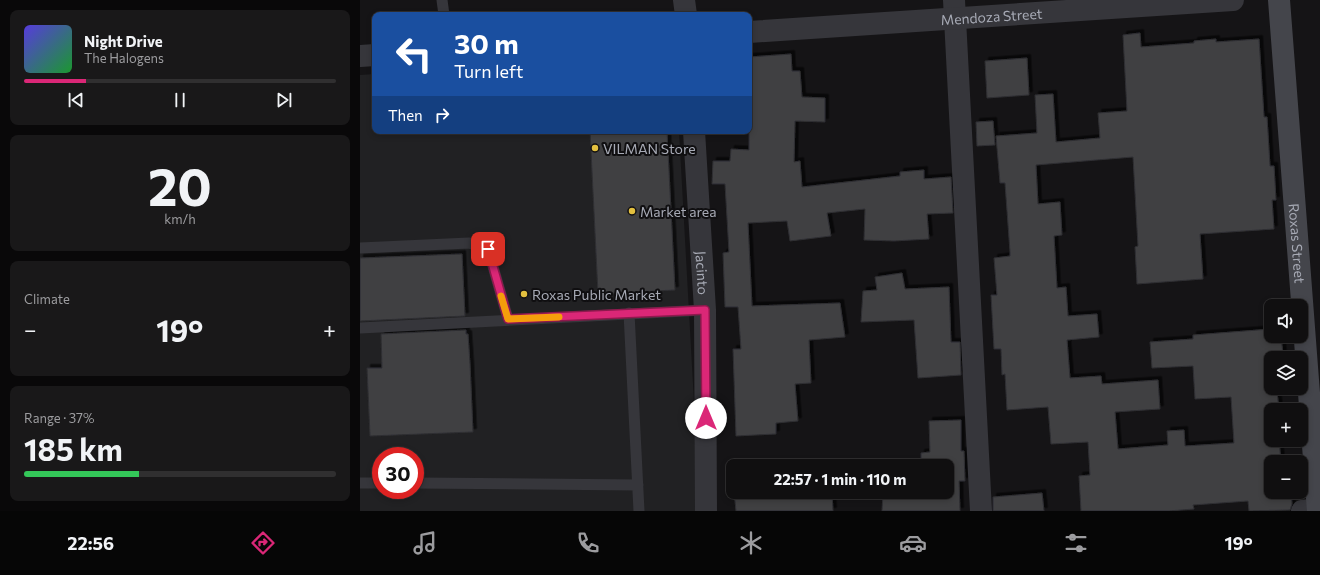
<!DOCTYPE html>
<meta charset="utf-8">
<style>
:root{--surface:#100f10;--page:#191819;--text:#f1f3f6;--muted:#9c9c9f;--line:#302f30;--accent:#db2777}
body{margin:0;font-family:Commissioner,sans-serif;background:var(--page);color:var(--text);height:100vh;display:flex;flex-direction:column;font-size:15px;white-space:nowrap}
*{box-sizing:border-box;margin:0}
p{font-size:13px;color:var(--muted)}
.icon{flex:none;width:22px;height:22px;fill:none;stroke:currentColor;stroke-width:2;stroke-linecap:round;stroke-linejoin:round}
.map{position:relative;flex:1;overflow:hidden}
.side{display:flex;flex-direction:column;gap:10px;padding:10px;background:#090809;width:360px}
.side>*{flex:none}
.banner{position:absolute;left:12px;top:12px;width:380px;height:122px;border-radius:8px;box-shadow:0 2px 6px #0003,0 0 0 1px var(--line);background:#1a4fa0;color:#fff;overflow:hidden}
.controls{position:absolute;left:904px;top:299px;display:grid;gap:8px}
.controls a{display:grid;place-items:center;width:44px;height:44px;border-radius:8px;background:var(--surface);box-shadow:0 2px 6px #0003,0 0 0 1px var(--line);font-size:20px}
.speed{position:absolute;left:12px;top:447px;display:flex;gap:8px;font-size:20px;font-weight:700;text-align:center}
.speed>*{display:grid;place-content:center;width:52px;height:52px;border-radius:50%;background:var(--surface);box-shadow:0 2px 6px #0003,0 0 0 1px var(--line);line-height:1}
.speed .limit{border:6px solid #d22;background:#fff;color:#111}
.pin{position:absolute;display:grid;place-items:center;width:34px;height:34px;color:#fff;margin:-17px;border-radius:8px;box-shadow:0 2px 6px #0006}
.me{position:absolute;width:44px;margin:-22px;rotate:0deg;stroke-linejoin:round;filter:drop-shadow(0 0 3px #0008)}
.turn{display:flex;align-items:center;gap:14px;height:84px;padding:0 16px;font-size:18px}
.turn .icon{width:52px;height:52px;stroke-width:2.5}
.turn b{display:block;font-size:28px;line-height:34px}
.then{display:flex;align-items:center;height:38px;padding:0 16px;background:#0003;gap:8px;font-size:15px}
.big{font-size:30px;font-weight:700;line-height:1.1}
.side .tile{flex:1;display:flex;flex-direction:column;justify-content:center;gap:6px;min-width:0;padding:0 14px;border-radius:8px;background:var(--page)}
.side .dial{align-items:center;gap:0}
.dial b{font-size:52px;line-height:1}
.song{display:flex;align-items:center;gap:12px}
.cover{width:48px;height:48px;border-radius:6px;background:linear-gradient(135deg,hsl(250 70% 55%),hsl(130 70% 35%))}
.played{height:4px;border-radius:2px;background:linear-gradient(90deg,var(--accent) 20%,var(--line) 20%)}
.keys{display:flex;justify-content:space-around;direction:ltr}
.heat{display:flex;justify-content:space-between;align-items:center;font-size:22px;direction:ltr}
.charge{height:6px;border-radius:3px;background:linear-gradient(90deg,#34c759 37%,var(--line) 0)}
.trip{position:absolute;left:366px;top:459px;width:228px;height:40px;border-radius:8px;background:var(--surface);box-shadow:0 2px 6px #0003,0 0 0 1px var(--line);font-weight:700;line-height:40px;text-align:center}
.menu{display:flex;height:64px;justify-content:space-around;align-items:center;background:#060606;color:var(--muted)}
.menu .icon{width:28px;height:28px}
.menu .on{color:var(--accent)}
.menu b{font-size:18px;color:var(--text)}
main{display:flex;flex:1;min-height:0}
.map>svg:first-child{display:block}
</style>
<main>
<section class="side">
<div class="tile">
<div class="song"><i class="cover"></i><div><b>Night Drive</b><p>The Halogens</p></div></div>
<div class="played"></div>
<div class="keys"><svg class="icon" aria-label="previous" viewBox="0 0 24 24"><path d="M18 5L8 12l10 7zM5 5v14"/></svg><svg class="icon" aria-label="pause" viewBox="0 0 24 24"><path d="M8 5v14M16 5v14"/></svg><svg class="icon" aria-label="next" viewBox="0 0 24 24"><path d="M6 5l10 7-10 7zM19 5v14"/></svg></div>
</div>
<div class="tile dial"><b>20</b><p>km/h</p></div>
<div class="tile"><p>Climate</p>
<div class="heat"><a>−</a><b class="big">19°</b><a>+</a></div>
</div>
<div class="tile"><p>Range · 37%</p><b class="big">185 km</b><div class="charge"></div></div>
</section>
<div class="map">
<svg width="960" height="511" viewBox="0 0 960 511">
<defs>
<filter id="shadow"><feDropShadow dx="3.5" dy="-3.5" stdDeviation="0" flood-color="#0009"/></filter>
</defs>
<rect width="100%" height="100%" fill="#151416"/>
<path fill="#212123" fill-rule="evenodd" d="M15,74V131H319L340,511H0V75ZM21,456H55V490H21Z"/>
<path fill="#3f3f43" stroke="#2f2f32" filter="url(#shadow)" d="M780,33L781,47L834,43V41L856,39V42L899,39L904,117H907L910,166H914L916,200H912L914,229L840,234L843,279L777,284L775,247L778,246L773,157L676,165L678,204L700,202L702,235L694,236L697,288L706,287L708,316L737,314L739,337L707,340L710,378L741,376L742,384L798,380L800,409L755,412L758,449L808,445L807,431L824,430L825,446L874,443L871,397L835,399L833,366L792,368L790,342L833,339V335L911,329V336H921L923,355H920V358H911V388H922V391H917L919,410H911V440H919L921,462H911V492H931L932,504L930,510L889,511L888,501L833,505L834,509L809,511H721L719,476L730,475L728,442L691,444L688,407L647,410L645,374L642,375L641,349H634L631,295H637L634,258L650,256V252L645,183H640L636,136L677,133L675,95L693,94L696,142L740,138L738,113L767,111L763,35Z
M431,54L432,71H440L442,97L465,98V122L435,121L434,162L440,161L442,187L540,176V172L564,170V179L591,177L593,213L567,214L569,239L534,241L504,240L505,209L467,213L471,236L430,241L427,221L388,223L392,306L480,303L485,337L449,340L451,383L435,384L438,421L416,423V434L376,436L373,349H381L378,307H365L363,253L369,252L365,184H352L353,161H370L371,149L389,150V57Z
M667,58L669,95L627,98L625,61Z
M633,121L635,145L617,146L616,122Z
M230,131H307L315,290L238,294Z
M102,254L105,316L0,321V258Z
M542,273L545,289L589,287L591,342H600L601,375L558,378L554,320L501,322L503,291L517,290L515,277Z
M106,330V334H108L110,364L113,432L10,436L7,368H22L21,334Z
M601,420V451H604L605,481H599L600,511H522L523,492H587V466H561V453L570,452L569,421Z
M374,492H472L473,511H376Z
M682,493L684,511H633V497Z"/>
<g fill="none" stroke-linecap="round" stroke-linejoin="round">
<path stroke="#36363b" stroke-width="11" d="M82,0L84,15
M0,248L109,243L128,249L148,319
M269,313L279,511
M0,328L345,310
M0,483H21
M55,483L278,485"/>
<g stroke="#36363b" stroke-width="22">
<path d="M324,0L326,15"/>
<path d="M594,0L621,511"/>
<path id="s1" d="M389,32L873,0"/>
<path d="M0,56L15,55"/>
<path id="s2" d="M334,131L345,310L346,511"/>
<path d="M942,511L960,509"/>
</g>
<path stroke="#44454b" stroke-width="22" id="s3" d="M919,0L958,511"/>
</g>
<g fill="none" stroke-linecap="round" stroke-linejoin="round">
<g stroke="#8e194d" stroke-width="10">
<path id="route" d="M128,249L148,319L345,310L346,418"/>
</g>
<use href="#route" stroke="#db2777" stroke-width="7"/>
<path stroke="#f59e0b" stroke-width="7" d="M141,296L148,319L199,317"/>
</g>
<g fill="#e3c03f" stroke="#100f11" stroke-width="1.5">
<circle cx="235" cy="148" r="4"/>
<circle cx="272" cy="211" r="4"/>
<circle cx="164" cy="294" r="4"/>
</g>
<g text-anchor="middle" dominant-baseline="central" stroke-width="4" stroke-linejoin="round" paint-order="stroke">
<g font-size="14" fill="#a7aab5" stroke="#100f11">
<text stroke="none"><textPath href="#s1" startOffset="243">Mendoza Street</textPath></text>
<text stroke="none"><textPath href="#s3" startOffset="244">Roxas Street</textPath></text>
<text stroke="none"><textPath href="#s2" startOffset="142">Jacinto</textPath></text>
</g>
<g font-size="14" fill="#a7aab5" stroke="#100f11" text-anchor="start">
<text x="243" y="148">VILMAN Store</text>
<text x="280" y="211">Market area</text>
<text x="172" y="294">Roxas Public Market</text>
</g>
</g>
</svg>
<div class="controls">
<a><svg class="icon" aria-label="sound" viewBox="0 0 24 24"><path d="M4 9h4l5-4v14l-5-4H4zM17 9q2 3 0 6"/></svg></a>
<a><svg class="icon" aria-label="layers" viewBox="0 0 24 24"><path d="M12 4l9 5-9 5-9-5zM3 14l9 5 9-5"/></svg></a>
<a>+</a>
<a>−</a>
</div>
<div class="speed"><div class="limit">30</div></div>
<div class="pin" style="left:128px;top:249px;background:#d93025"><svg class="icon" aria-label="arrive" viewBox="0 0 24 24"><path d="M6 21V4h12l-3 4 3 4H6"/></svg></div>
<svg class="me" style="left:346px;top:418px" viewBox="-20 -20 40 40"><circle r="19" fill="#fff"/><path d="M0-13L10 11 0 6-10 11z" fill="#db2777"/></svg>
<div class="trip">22:57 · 1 min · 110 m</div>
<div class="banner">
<div class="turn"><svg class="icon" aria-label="left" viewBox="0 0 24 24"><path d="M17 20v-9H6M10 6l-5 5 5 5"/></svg><div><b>30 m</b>Turn left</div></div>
<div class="then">Then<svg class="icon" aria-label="right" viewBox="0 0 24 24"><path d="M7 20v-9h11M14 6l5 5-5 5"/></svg></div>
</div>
</div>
</main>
<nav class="menu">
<b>22:56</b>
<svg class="icon on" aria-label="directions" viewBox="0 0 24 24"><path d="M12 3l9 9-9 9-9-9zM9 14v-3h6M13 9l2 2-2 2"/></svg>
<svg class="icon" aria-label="music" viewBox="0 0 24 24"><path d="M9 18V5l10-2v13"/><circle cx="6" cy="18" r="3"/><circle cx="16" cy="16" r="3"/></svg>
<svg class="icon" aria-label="phone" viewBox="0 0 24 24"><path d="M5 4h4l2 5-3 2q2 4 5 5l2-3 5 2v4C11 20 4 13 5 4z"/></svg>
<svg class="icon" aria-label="climate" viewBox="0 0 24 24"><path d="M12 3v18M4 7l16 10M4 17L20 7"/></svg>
<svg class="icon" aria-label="car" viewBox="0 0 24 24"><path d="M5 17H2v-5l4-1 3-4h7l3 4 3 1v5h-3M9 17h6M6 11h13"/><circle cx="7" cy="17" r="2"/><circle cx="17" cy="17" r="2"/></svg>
<svg class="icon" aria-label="filters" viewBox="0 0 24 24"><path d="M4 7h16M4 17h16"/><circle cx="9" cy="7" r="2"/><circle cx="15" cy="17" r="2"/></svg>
<b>19°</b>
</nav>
